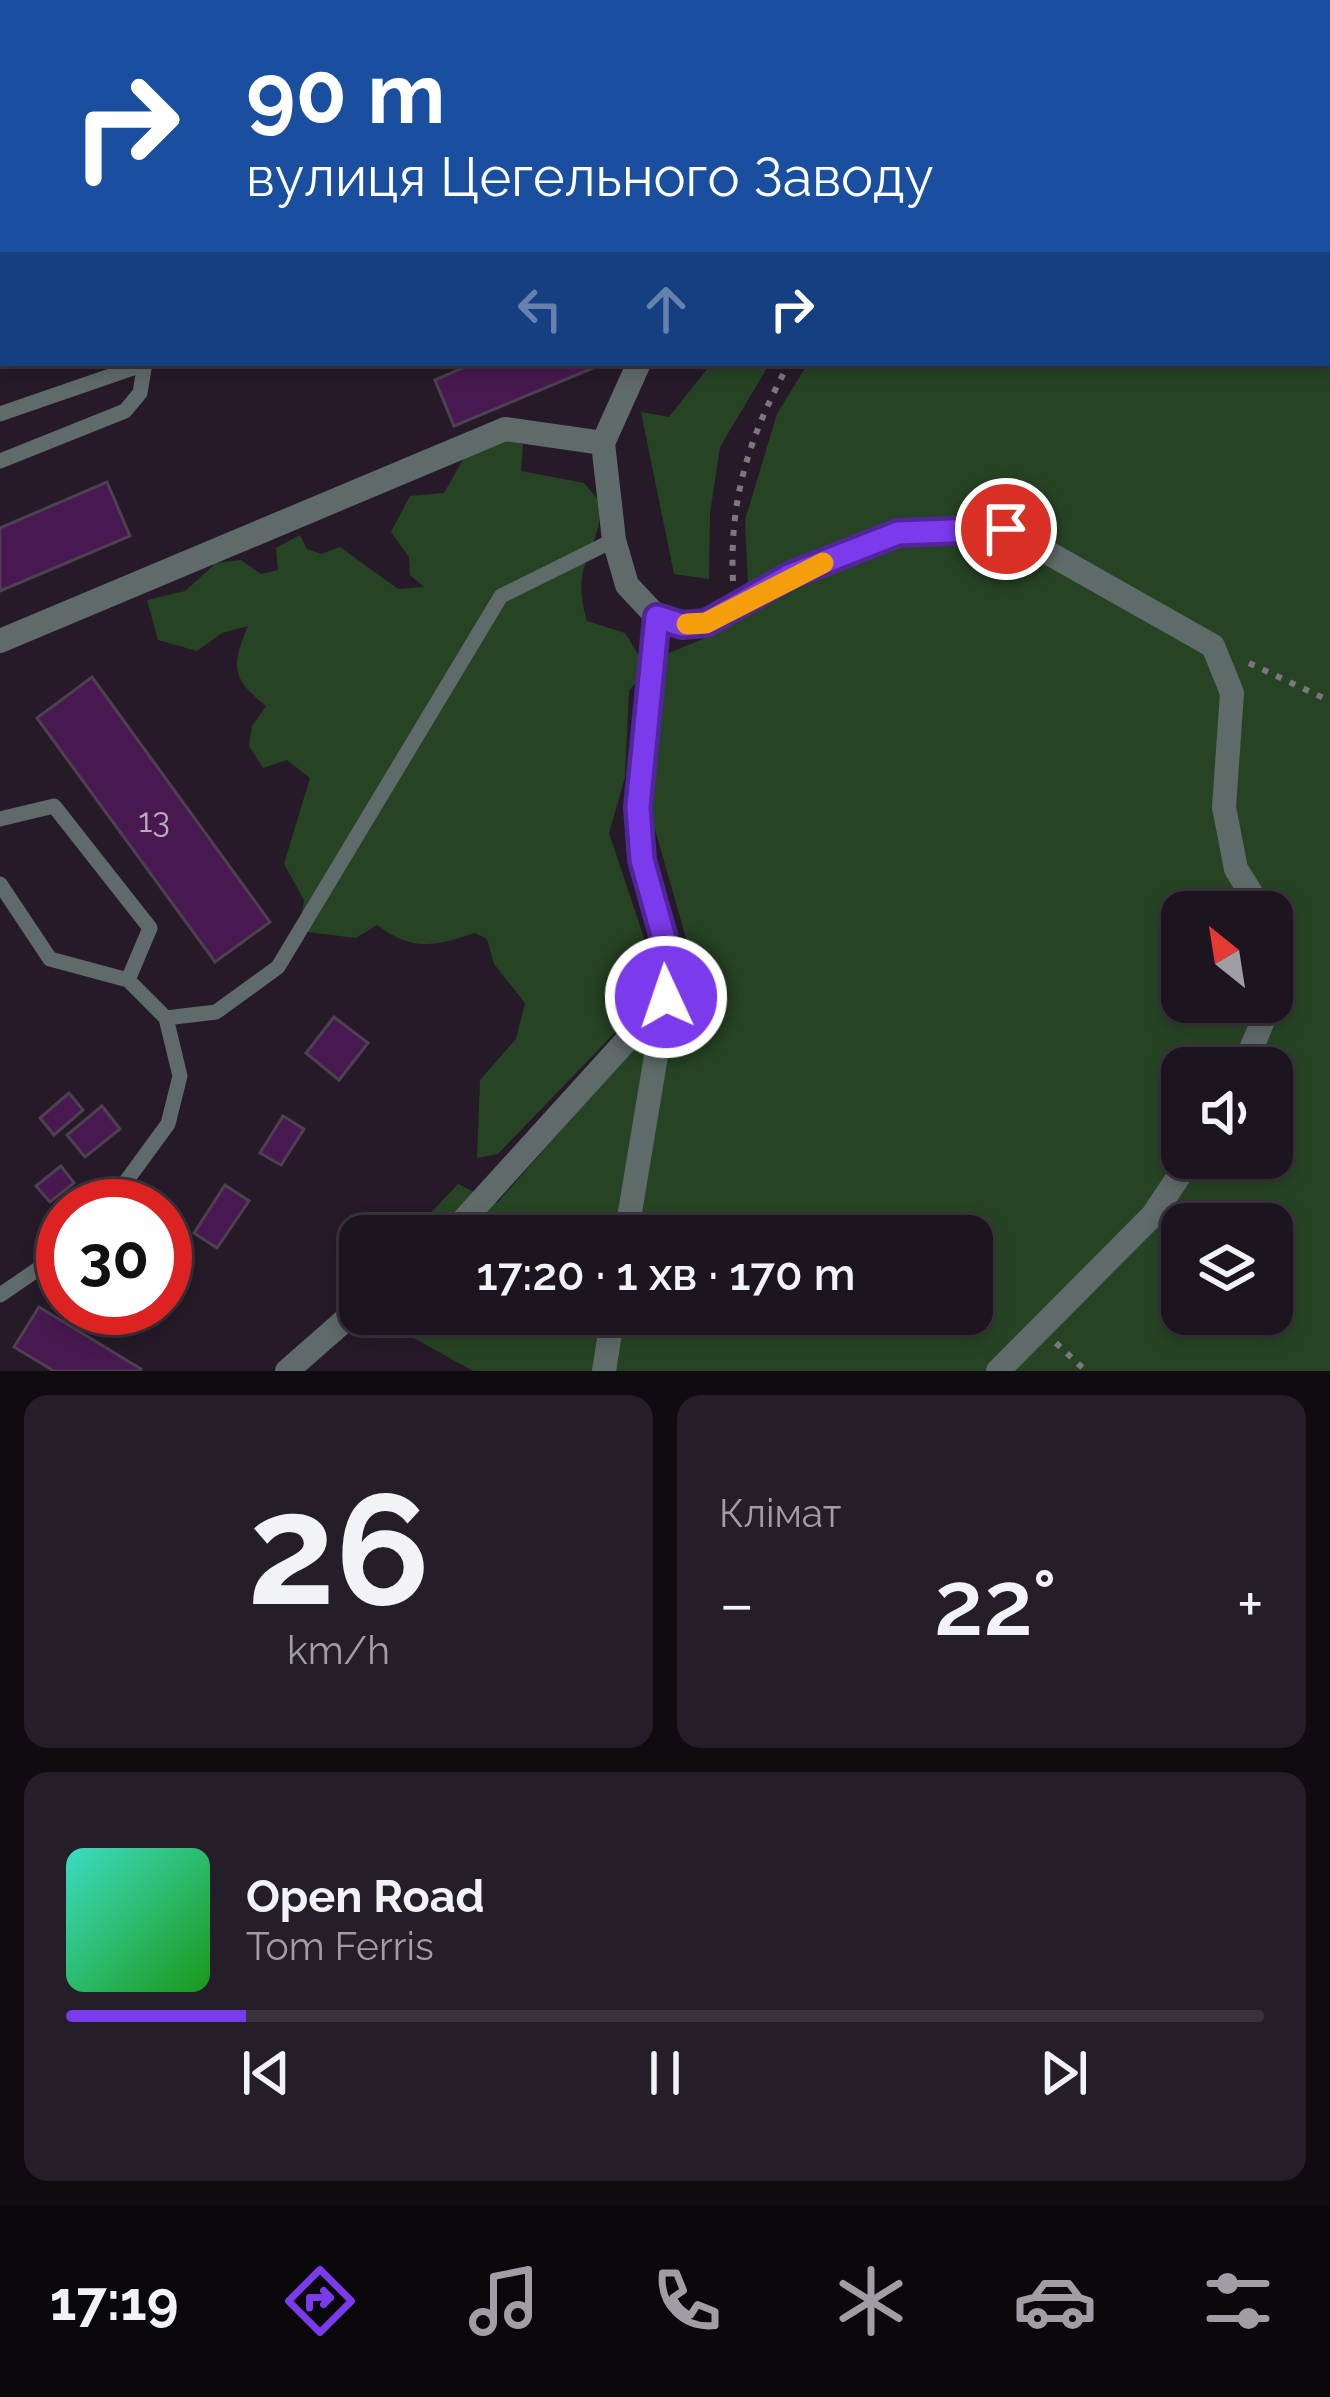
<!DOCTYPE html>
<html lang="uk">
<meta charset="utf-8">
<style>
:root{--surface:#1c141e;--page:#251d27;--text:#f1f3f6;--muted:#a09ea4;--line:#3a333c;--accent:#7c3aed}
body{margin:0;font-family:Raleway,sans-serif;background:var(--page);color:var(--text);height:100vh;display:flex;flex-direction:column;font-size:45px;white-space:nowrap}
*{box-sizing:border-box;margin:0}
p{font-size:39px;color:var(--muted)}
.icon{flex:none;width:66px;height:66px;fill:none;stroke:currentColor;stroke-width:2;stroke-linecap:round;stroke-linejoin:round}
.map{position:relative;height:1371px;overflow:hidden}
.panel{display:flex;flex-direction:column;gap:24px;padding:24px;background:#0f0b10;flex:1}
.panel>*{flex:none}
.guide{position:absolute;left:0px;top:0px;width:1332px;height:366px;box-shadow:0 6px 18px #0003,0 0 0 3px var(--line);background:#1a4fa0;color:#fff;overflow:hidden}
.needle{width:78px;rotate:330deg}
.controls{position:absolute;left:1161px;top:891px;display:grid;gap:24px}
.controls a{display:grid;place-items:center;width:132px;height:132px;border-radius:24px;background:var(--surface);box-shadow:0 6px 18px #0003,0 0 0 3px var(--line);font-size:60px}
.speed{position:absolute;left:36px;top:1179px;display:flex;gap:24px;font-size:60px;font-weight:700;text-align:center}
.speed>*{display:grid;place-content:center;width:156px;height:156px;border-radius:50%;background:var(--surface);box-shadow:0 6px 18px #0003,0 0 0 3px var(--line);line-height:1}
.speed .limit{border:18px solid #d22;background:#fff;color:#111}
.pin{position:absolute;display:grid;place-items:center;width:102px;height:102px;color:#fff;margin:-51px;border:6px solid #fff;border-radius:50%;box-shadow:0 3px 12px #0007}
.me{position:absolute;width:132px;margin:-66px;rotate:357deg;stroke-linejoin:round;filter:drop-shadow(0 0 9px #0008)}
.turn{display:flex;align-items:center;gap:42px;height:252px;padding:0 48px;font-size:54px}
.turn .icon{width:156px;height:156px;stroke-width:2.5}
.turn b{display:block;font-size:84px;line-height:102px}
.lanes{display:flex;align-items:center;height:114px;padding:0 48px;background:#0003;justify-content:center;gap:60px;direction:ltr}
.lanes .off{opacity:.35}
.big{font-size:90px;font-weight:600;line-height:1.1}
.panel .tile{flex:1;display:flex;flex-direction:column;justify-content:center;gap:18px;min-width:0;padding:0 42px;border-radius:24px;background:var(--page)}
.panel .dial{align-items:center;gap:0}
.dial b{font-size:156px;line-height:1}
.song{display:flex;align-items:center;gap:36px}
.cover{width:144px;height:144px;border-radius:18px;background:linear-gradient(135deg,hsl(170 70% 55%),hsl(120 70% 35%))}
.played{height:12px;border-radius:6px;background:linear-gradient(90deg,var(--accent) 15%,var(--line) 15%)}
.keys{display:flex;justify-content:space-around;direction:ltr}
.heat{display:flex;justify-content:space-between;align-items:center;font-size:66px;direction:ltr}
.panel .tiles{flex:1;display:grid;gap:24px;grid-template-columns:1fr 1fr}
.tile:last-child{grid-column:span 2}
.trip{position:absolute;left:339px;top:1215px;width:654px;height:120px;border-radius:24px;background:var(--surface);box-shadow:0 6px 18px #0003,0 0 0 3px var(--line);font-weight:600;line-height:120px;text-align:center}
.menu{display:flex;height:192px;justify-content:space-around;align-items:center;background:#0b080c;color:var(--muted)}
.menu .icon{width:84px;height:84px}
.menu .on{color:var(--accent)}
.menu b{font-size:54px;color:var(--text)}
.map>svg:first-child{display:block}
</style>
<div class="map">
<svg width="1330" height="1371" viewBox="0 0 1330 1371">
<rect width="100%" height="100%" fill="#261a28"/>
<path fill="#264424" fill-rule="evenodd" d="M965,0H1330V1371H473L383,1321L384,1314H972V1236H409L458,1184L497,1203L686,989V938L650,812L662,656L710,636L749,609L745,520L777,414L808,363H1329V3ZM1182,912H1272V1002H1182ZM1182,1068H1272V1158H1182ZM1182,1224H1272V1314H1182Z
M712,363H770L720,447L710,513L709,579L674,574L641,412L669,417Z
M502,439L523,444L521,471L584,483L601,503C600,555 569,561 587,621L625,633L647,669L629,691L625,777L609,833L652,962L630,1017L498,1154L477,1158L480,1080L516,1039L525,1003L494,964L487,939L475,933C434,946 413,952 377,925L356,938L299,931L304,900L284,864L310,778L287,760L263,768L249,746L252,726L266,706C231,678 231,667 248,626L222,633L197,651L158,640L147,600L185,591L216,563L241,560L261,574L278,570L276,548L300,535L307,549L321,554L340,547L398,589L424,587L410,575L409,557L391,532L410,496L444,493L464,458Z"/>
<path fill="#471950" stroke="#4d4050" stroke-width="3" d="M474,363H605L454,426L435,380Z
M107,482L130,536L0,591V528Z
M92,677L270,922L215,962L37,718Z
M334,1017L368,1043L339,1080L306,1053Z
M69,1093L83,1110L54,1135L40,1118Z
M102,1106L120,1129L85,1157L67,1135Z
M283,1116L304,1129L281,1165L260,1153Z
M61,1166L74,1183L50,1202L36,1186Z
M225,1185L249,1201L217,1248L194,1233Z
M39,1307L141,1369L139,1371H54L14,1347Z"/>
<g fill="none" stroke-linecap="round" stroke-linejoin="round">
<path stroke="#7f7581" stroke-width="6" stroke-dasharray="6 9" stroke-linecap="butt" d="M748,3L751,0
M932,3L938,0
M978,3L979,0
M733,581C729,496 750,436 789,363
M1249,663L1330,701
M1056,1343L1086,1371"/>
<path stroke="#5f6b6a" stroke-width="15" d="M0,414L145,364
M0,461L125,411L140,393L145,363
M0,819L54,806L150,928L128,980
M0,884L50,959L128,980L166,1018L216,1012L278,967L501,596L614,540
M108,1206L168,1124L180,1076L166,1018
M0,1295L63,1252"/>
<path stroke="#5f6b6a" stroke-width="24" d="M0,303L3,302
M639,363L603,443L614,540L627,585L657,617L682,625L707,623L791,575L898,534L1006,529L1213,646L1232,693L1224,807L1236,869L1263,912
M0,641L505,429L603,443
M1272,926L1278,935L1272,999
M1243,1068L1271,1002
M449,1236L665,998
M626,1236L666,996L663,935L642,860L638,807L657,617
M287,1371L360,1307
M604,1371L613,1314
M998,1371L1153,1215L1191,1158"/>
</g>
<g fill="none" stroke-linecap="round" stroke-linejoin="round">
<g stroke="#51269a" stroke-width="30">
<path id="route" d="M666,997L663,935L642,860L638,807L657,617L682,625L706,623L791,575L898,533L1006,529"/>
</g>
<use href="#route" stroke="#7c3aed" stroke-width="21"/>
<path stroke="#f59e0b" stroke-width="21" d="M687,624L706,623L823,563"/>
</g>
<g text-anchor="middle" dominant-baseline="central" stroke-width="12" stroke-linejoin="round" paint-order="stroke">
<g font-size="33" fill="#bbaabf">
<text x="154" y="820">13</text>
</g>
</g>
</svg>
<div class="controls">
<a><svg class="needle" viewBox="-14 -14 28 28"><path d="M0-13l5 13h-10z" fill="#e53935"/><path d="M0 13l5-13h-10z" fill="#a09ea4"/></svg></a>
<a><svg class="icon" aria-label="sound" viewBox="0 0 24 24"><path d="M4 9h4l5-4v14l-5-4H4zM17 9q2 3 0 6"/></svg></a>
<a><svg class="icon" aria-label="layers" viewBox="0 0 24 24"><path d="M12 4l9 5-9 5-9-5zM3 14l9 5 9-5"/></svg></a>
</div>
<div class="speed"><div class="limit">30</div></div>
<div class="pin" style="left:1006px;top:529px;background:#d93025"><svg class="icon" aria-label="arrive" viewBox="0 0 24 24"><path d="M6 21V4h12l-3 4 3 4H6"/></svg></div>
<svg class="me" style="left:666px;top:997px" viewBox="-20 -20 40 40"><circle r="17" fill="#7c3aed" stroke="#fff" stroke-width="3"/><path d="M0-11L8 9 0 5-8 9z" fill="#fff"/></svg>
<div class="trip">17:20 · 1 хв · 170 m</div>
<div class="guide">
<div class="turn"><svg class="icon" aria-label="right" viewBox="0 0 24 24"><path d="M7 20v-9h11M14 6l5 5-5 5"/></svg><div><b>90 m</b>вулиця Цегельного Заводу</div></div>
<div class="lanes"><svg class="icon off" aria-label="left" viewBox="0 0 24 24"><path d="M17 20v-9H6M10 6l-5 5 5 5"/></svg><svg class="icon off" aria-label="ahead" viewBox="0 0 24 24"><path d="M12 20V5M6 11l6-6 6 6"/></svg><svg class="icon" aria-label="right" viewBox="0 0 24 24"><path d="M7 20v-9h11M14 6l5 5-5 5"/></svg></div>
</div>
</div>
<section class="panel">
<div class="tiles">
<div class="tile dial"><b>26</b><p>km/h</p></div>
<div class="tile"><p>Клімат</p>
<div class="heat"><a>−</a><b class="big">22°</b><a>+</a></div>
</div>
<div class="tile">
<div class="song"><i class="cover"></i><div><b>Open Road</b><p>Tom Ferris</p></div></div>
<div class="played"></div>
<div class="keys"><svg class="icon" aria-label="previous" viewBox="0 0 24 24"><path d="M18 5L8 12l10 7zM5 5v14"/></svg><svg class="icon" aria-label="pause" viewBox="0 0 24 24"><path d="M8 5v14M16 5v14"/></svg><svg class="icon" aria-label="next" viewBox="0 0 24 24"><path d="M6 5l10 7-10 7zM19 5v14"/></svg></div>
</div>
</div>
</section>
<nav class="menu">
<b>17:19</b>
<svg class="icon on" aria-label="directions" viewBox="0 0 24 24"><path d="M12 3l9 9-9 9-9-9zM9 14v-3h6M13 9l2 2-2 2"/></svg>
<svg class="icon" aria-label="music" viewBox="0 0 24 24"><path d="M9 18V5l10-2v13"/><circle cx="6" cy="18" r="3"/><circle cx="16" cy="16" r="3"/></svg>
<svg class="icon" aria-label="phone" viewBox="0 0 24 24"><path d="M5 4h4l2 5-3 2q2 4 5 5l2-3 5 2v4C11 20 4 13 5 4z"/></svg>
<svg class="icon" aria-label="climate" viewBox="0 0 24 24"><path d="M12 3v18M4 7l16 10M4 17L20 7"/></svg>
<svg class="icon" aria-label="car" viewBox="0 0 24 24"><path d="M5 17H2v-5l4-1 3-4h7l3 4 3 1v5h-3M9 17h6M6 11h13"/><circle cx="7" cy="17" r="2"/><circle cx="17" cy="17" r="2"/></svg>
<svg class="icon" aria-label="filters" viewBox="0 0 24 24"><path d="M4 7h16M4 17h16"/><circle cx="9" cy="7" r="2"/><circle cx="15" cy="17" r="2"/></svg>
</nav>
